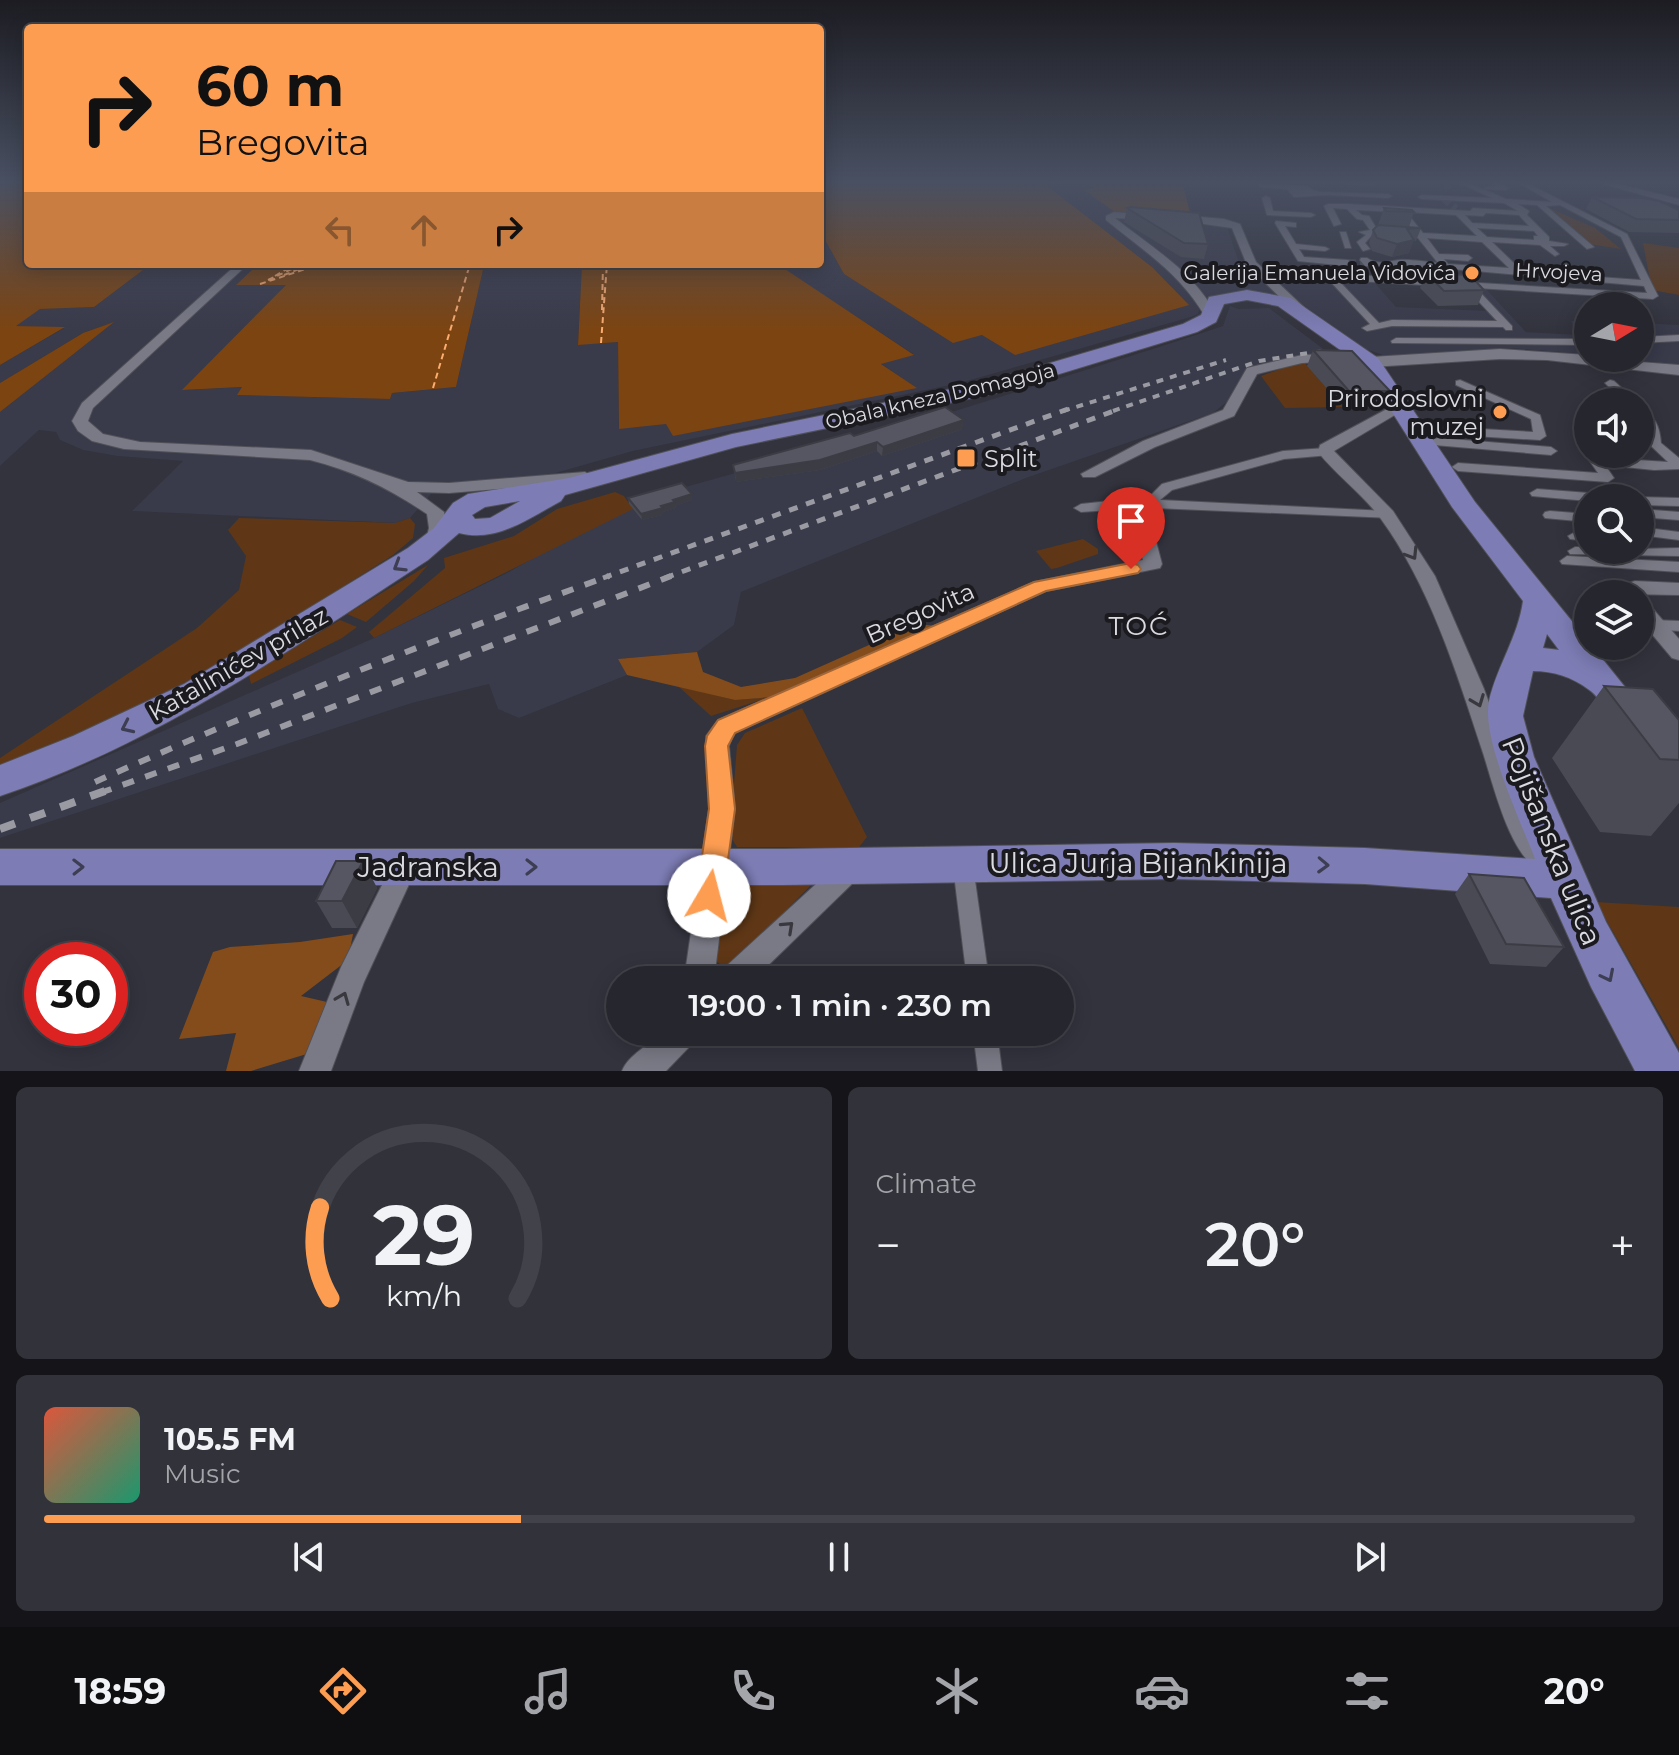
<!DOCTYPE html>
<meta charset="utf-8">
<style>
:root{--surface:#26262e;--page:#32323a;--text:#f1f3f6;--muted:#a4a5aa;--line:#42434a;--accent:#fc9d52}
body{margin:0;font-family:Montserrat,sans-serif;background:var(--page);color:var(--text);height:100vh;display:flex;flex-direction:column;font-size:30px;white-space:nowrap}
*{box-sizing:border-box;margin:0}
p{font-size:26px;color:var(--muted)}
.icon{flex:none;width:44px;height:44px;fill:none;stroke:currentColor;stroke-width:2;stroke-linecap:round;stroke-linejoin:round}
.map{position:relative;height:1071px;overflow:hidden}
.side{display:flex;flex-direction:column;gap:16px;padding:16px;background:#151519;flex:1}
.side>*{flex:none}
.top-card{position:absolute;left:24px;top:24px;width:800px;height:244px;border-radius:8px;box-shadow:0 4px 20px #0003,0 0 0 2px var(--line);background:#fc9d52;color:#111;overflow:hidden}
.needle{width:52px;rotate:80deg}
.controls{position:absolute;left:1574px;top:292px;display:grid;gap:16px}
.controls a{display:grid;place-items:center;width:80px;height:80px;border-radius:50%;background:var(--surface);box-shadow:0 4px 20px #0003,0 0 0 2px var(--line);font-size:40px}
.speed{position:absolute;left:24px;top:942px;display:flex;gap:16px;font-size:40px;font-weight:700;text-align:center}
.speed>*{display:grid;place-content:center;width:104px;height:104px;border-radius:50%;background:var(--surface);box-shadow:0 4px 20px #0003,0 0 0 2px var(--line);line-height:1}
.speed .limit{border:12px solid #d22;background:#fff;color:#111}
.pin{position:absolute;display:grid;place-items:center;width:68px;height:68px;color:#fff;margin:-82px -34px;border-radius:50% 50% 50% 0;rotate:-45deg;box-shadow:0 0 8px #0007}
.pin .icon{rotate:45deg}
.me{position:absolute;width:88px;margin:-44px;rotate:8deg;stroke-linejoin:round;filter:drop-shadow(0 0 6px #0008)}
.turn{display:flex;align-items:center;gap:28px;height:168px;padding:0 40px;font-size:36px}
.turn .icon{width:104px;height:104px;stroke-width:2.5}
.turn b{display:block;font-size:56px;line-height:68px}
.lanes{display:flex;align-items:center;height:76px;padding:0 40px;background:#0003;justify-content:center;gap:40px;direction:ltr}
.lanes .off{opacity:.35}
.big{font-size:60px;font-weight:600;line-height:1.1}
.side .card{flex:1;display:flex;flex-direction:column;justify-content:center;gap:12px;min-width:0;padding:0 28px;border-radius:12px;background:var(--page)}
.side .dial{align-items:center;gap:0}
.dial svg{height:208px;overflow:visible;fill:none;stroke:var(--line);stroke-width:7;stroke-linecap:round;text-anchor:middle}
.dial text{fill:var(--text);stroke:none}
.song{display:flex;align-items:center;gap:24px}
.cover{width:96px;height:96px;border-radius:12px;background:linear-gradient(135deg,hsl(10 70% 55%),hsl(160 70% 35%))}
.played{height:8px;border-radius:4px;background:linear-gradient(90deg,var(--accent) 30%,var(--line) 30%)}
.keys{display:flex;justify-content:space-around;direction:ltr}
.heat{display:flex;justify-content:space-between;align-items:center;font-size:44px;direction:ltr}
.side .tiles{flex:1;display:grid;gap:16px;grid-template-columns:1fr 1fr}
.card:last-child{grid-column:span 2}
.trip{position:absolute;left:606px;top:966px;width:468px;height:80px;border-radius:40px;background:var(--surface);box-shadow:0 4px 20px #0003,0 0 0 2px var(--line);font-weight:600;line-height:80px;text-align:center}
.tab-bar{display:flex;height:128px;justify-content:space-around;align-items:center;background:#0f0f12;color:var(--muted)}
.tab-bar .icon{width:56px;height:56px}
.tab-bar .on{color:var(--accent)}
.tab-bar b{font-size:36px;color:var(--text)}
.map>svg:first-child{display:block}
</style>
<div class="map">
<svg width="1679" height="1071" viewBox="0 0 1679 1071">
<rect width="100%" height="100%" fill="#32333d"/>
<path fill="#393a4a" d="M1085,181L1095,189L1085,190L1115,212L1225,221L1242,272L1373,281L1396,307L1488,311L1464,287L1485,288L1526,332L1578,335L1571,321H1588V354L1508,348L1395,359L1365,349L1302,304L1234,292L1207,299L1200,306L1198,314L1191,317L960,383L633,451L538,478L458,484L432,493L410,518L395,523L132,511L183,461L117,456L83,450L60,440L56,432L39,430L0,466V412L112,323L83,333L0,383V365L64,328L14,326L40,309L94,307L151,264H258L237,284H287L183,390L244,387L238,395L390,399L392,393L456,387L483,270L522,267L523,264H582L578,344L618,342L619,428L915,387L880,363L913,354L784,269L820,264V231L844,274L953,342L982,335L1152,267L1045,184Z
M1230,306L1238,309L1269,308L1330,354L1252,368L1243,374L1233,397L1213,413L1026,478L741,592L734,625L697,652L619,659L627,675L519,718L498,709L489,684L412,703L0,838V803L374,638L507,573L628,503L942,415L1159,347L1223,326Z
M1640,323L1679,325V366L1625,358H1640Z"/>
<path fill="#5f3716" d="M1547,207L1595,228L1621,249L1589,244Z
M1643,243L1679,248V295L1652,290Z
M1303,361L1343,407L1285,408L1261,376Z
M615,492L624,496L633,509L374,638L369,632L445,568L444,558L514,536L557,509Z
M239,518L395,523L410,518L415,524L413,538L393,555L222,663L129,712L0,768V758L197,628L239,590L246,556L228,530Z
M1083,539L1098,549V554L1057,568L1051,569L1036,551Z
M428,565L414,581L366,622L347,614Z
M340,620L357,627L342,638L251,684L249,675Z
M678,686L735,700L770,697L711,716Z
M802,708L867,837L859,847H737L730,836L737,745L745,733Z
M725,878L815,881L727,970L714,959Z
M1596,902L1679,907V1048Z"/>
<path fill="#854c1b" d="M916,624L938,626L785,696L735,700L627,675L618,659L697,652L703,672L741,687L795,678Z
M353,934L348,960L301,996L327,1002L310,1053L251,1071H226L236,1033L179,1039L213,952L230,947L300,942Z"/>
<path fill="#7c4411" d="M0,181H28V264H151L94,307L40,309L16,326L65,327L0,365Z
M820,181H1182L1191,217L1115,212L1084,190L1094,188L1085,181L1046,185L1152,267L1189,305L1015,355L982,335L953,343L844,274L820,231Z
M258,264H523L522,267L483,270L456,387L392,393L390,399L237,395L242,387L182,390L286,285H236Z
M582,264H812L813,266L785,269L914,355L881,364L917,388L673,436L666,424L619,429L618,342L578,345Z
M114,322L0,412V383L83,333Z"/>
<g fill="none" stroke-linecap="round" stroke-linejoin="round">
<path stroke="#fdad70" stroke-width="2" stroke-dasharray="6 4" stroke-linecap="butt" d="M1050,181L1061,183
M284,275L312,264
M275,276L295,264
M268,280L303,264
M260,284L321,264
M602,310L603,264
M601,343L607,264
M433,388L470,264"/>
<path stroke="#4b4c56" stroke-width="8" stroke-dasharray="8 4" stroke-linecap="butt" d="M1444,185H1451
M1444,198L1456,209
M1348,263L1368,264"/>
<g stroke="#505058" stroke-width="2">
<path id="pedestrian" d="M1257,181H1263L1265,184L1308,186L1313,190L1320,192L1388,194L1392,196L1388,198L1328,195L1294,197L1287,189L1260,187Z
M1311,181H1374L1377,183L1374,185L1314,183Z
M1455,181H1464L1506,199L1552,202L1515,181H1523L1627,234L1658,296L1653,299L1476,288L1512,326V330H1506L1503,327L1392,326L1367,331L1362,328L1370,324L1328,279L1271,276L1267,273L1271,270L1442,280L1446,283L1442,286L1338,280L1379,323L1392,320L1497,321L1466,288L1460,287V283L1463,282L1647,293L1644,286L1452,269L1448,273L1443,269L1365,266L1360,260L1361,258H1367C1377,265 1387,262 1398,260C1411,259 1426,262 1438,263L1418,238L1372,235L1365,243L1370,249L1363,251L1357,242L1366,235L1359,232L1370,230L1363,220L1357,219L1347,209L1333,208L1341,224L1334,226L1324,206L1328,204H1348L1470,211L1473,208L1518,211L1504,203L1422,199L1418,197L1422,195L1492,198ZM1518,204L1537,205L1587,249L1594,247L1546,206L1560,205L1621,237L1641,280L1584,276L1575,269L1571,273L1520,269L1492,242L1540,245L1555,256L1559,254L1550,246H1564L1568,244L1549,241V237L1527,215L1529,211ZM1356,210L1397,212L1414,233L1378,231L1369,216L1362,215ZM1406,212L1456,215L1477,236L1423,233ZM1486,213L1519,215L1529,226L1472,223L1465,215L1483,216ZM1477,228L1534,231L1538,236H1534V240L1487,237ZM1427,238L1482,242L1509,268L1448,264L1444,259L1468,261L1472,258L1468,255L1439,254Z
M1489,181H1497L1509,188L1505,190L1485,189V187L1496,186Z
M1266,196L1270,198L1273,211L1311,213L1315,215L1311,217L1267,215L1262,198Z
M1276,221L1296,223V227L1285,226L1296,244L1325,247L1329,249L1325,251L1299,249L1304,257L1348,260L1352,263L1348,266L1298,261L1275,223Z
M1340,232H1346L1351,248H1345Z
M1679,335V341L1640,343V337Z
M1396,338L1588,339V345L1392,343L1391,341Z
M1460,380L1540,415L1546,436L1540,440L1425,433V427L1429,426L1533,432L1531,419L1456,385V381Z
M1610,380L1614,381L1637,402H1624L1605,383Z
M1640,409C1655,415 1660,427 1661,443L1679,458V469L1654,470L1605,465L1614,478L1608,482L1458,471L1452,467L1458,463L1598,473L1589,460L1591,457L1668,462L1649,444L1648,428L1640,419Z
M1438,438L1551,447L1557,451L1551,455L1434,445L1432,442L1434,439Z
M1326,448L1330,449L1332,452L1330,455L1284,459L1172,490L1160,500L1387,511L1392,512L1394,515L1392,518L1154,508L1150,522L1151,530L1144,534L1137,530L1136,522L1141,508L1081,512L1074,508L1081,504L1129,499L1146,500L1162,484L1283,451Z
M1537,489L1602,494L1609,498H1588V501L1532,496L1530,493Z
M1640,497L1679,498V506L1640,505V498H1636Z
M1640,509L1679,512V520L1640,517Z
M1550,511L1588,514V522L1545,518L1543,515L1545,512Z
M1640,527L1679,532V540L1640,535Z
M1575,532L1588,533V541L1570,539L1568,536Z
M1575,547H1588V550L1679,548V556L1570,554L1568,551Z
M1567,556L1679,562V572L1562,564L1560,561Z
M1655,620L1679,621V631L1649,629L1647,625L1649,621Z
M963,857L970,860L973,866L989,980H967L953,866L956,860Z
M973,1032H997L1002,1071H978Z"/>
</g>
<g stroke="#505058" stroke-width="2">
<path id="minor" d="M1592,181H1607L1679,199V205Z
M1114,212L1151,215V219L1148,220L1115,218C1152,248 1194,271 1216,315L1214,318H1206C1180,273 1145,252 1106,220V216Z
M1178,215L1224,219L1240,224L1256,262L1308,311V317H1300L1247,265L1232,228L1175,220L1173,218Z
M237,264H248L93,408L88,421L103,434L140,442L311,450L408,482L449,483L585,472L593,477L585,482L449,493L417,492L444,512L447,528L443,543L434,549L425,543L429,528L427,514C390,489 354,471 310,460L124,449L92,441L78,431L72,421L82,403Z
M1334,354L1339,355V361L1302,363L1257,374L1234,416L1155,447L1095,477H1083L1081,474L1143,441L1223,410L1247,368L1302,355Z
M1400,402L1407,406L1405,409L1334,451L1393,511L1435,576L1484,689L1533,825L1554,858L1550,866L1541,870C1509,858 1492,778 1481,747C1456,670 1429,585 1381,519C1363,494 1337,476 1318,452L1320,445Z
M1144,525L1153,530L1162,564L1160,568L1046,591L734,732L729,746L735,809L714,980H684L709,809L706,736L718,720L1034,582L1143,560L1135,530Z
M1635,581L1679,583V595L1620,594L1622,585Z
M1640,600L1647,602L1679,639V660L1672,658L1640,620Z
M404,855L413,859L417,867L364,982L331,1071H299L341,967L395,859Z
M849,858L858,862L862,870L858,878L753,980H717L722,970L840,862Z
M661,1032H697L693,1043L666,1071H622C629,1054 649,1046 661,1032Z"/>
</g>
<g stroke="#505058" stroke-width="2">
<path id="tertiary" d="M1500,349L1588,355V358L1679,365V375L1547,360L1500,359L1371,367L1363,362L1371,357Z"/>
</g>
<g stroke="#505058" stroke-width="2">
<path id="primary" d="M1247,290L1291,298L1378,358L1475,502L1588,641V646H1592L1641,707L1647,716L1641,725C1605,737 1611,704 1588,689C1572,677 1553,671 1533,671L1523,716L1534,757L1606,922L1679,1053V1071H1635L1591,987L1551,898L1365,884L1174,879L783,885H0V849H783L1174,843L1365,848L1535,859C1521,822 1481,738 1489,701C1497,666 1518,637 1523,601L1452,507L1363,366L1278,306L1247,300L1224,304L1216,322L1197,332L997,393L736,447L565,495L561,501C529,518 497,543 459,533L428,560C291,649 156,744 0,796V765L73,736L184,684L408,548L434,528L453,503L468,494L569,478L732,434L985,382L1183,324L1201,315L1209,297ZM520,501L490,518L475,519L472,515L485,507ZM1547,634L1559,650L1543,648Z"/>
</g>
<use href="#pedestrian" fill="#7a7a86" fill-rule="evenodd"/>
<use href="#minor" fill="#7a7a86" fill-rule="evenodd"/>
<use href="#tertiary" fill="#7a7a86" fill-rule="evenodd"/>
<use href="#primary" fill="#7d7cb4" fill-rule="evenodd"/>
<path stroke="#9a9aa3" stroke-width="4" stroke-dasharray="7 7" stroke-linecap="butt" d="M1063,411L1226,360
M1113,411L1259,361L1327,350"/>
<path stroke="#9a9aa3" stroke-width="5" stroke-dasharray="9 9" stroke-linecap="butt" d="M603,578L1068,409
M665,578L1119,409"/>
<path stroke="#9a9aa3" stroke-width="6" stroke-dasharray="12 12" stroke-linecap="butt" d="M95,782C264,706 435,639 609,576
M100,793L237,744L671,576"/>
<path stroke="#9a9aa3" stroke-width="8" stroke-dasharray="16 16" stroke-linecap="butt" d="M0,829L105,791"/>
</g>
<path fill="#494a53" d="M1592,197L1679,210V233L1629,232L1586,209Z
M1127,208L1208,244L1204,259L1181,257L1124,222Z
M1384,208L1414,212L1409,227L1421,228L1416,241H1413L1409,253L1392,257L1372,251L1369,243L1373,230L1378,225Z
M1426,273L1484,290L1478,305L1438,306L1420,288Z
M1313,350L1390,391L1383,408L1343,407L1307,366Z
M963,429L882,456L877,451L820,470L736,482L733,465L854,436Z
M628,498L692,500L675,506L676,508L663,512V515L642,520L629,504Z
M1604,686L1679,720V803L1651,836L1600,832L1552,758Z
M363,861L377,888L357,928H332L316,901Z
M1469,874L1564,947L1546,967L1490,964L1455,894Z"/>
<path fill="#3c3c44" d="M1414,240L1409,253L1392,257L1397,244Z
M964,420L963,429L882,456L883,447Z
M877,442V451L820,470L736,482L735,473Z
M692,494V500L675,506L676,508L663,512V515L642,520L641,514L673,500Z
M363,861L377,888L357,928L342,901Z"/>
<path fill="#555661" stroke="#3c3c44" stroke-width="2" d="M1592,197L1642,198L1659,201L1679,210V220L1636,219Z
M1130,207L1199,213L1208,244L1184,243L1127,208Z
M1384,208L1412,210L1414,212L1386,211Z
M1378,225L1421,228L1407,229L1414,240L1397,244L1377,238L1373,230Z
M1426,273L1470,275L1484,290L1444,291Z
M1313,350L1352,351L1390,391H1349Z
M945,407L964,420L883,447L877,442L820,460L735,473L733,465L850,433L854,436Z
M682,483L692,494L673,500L675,502L661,506L663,508L641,514L628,498Z
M1604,686L1653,689L1679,720V760L1660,759Z
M336,861H363L342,901H316Z
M1469,874L1524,878L1564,947L1506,944Z"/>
<defs><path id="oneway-chevron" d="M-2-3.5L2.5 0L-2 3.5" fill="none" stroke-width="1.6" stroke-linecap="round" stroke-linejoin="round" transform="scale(2)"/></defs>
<g stroke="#38383e">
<use href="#oneway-chevron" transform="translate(1412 554) rotate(58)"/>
<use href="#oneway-chevron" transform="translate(1478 701) rotate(69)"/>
<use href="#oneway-chevron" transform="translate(788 927) rotate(-43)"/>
<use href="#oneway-chevron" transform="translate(343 998) rotate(-68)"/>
</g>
<g stroke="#3d3d53">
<use href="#oneway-chevron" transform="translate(399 566) rotate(148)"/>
<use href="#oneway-chevron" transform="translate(127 727) rotate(155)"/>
<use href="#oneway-chevron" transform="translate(1323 865) rotate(2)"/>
<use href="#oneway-chevron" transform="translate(78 867) rotate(-1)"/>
<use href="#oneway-chevron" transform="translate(531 867)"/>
<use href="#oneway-chevron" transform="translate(1608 976) rotate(63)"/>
</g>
<linearGradient id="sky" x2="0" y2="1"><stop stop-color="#1c1c22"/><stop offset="0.55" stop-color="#495062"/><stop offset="1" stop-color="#495062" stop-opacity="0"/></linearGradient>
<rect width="1679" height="331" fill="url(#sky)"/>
<path fill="#fc9d52" stroke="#a46635" stroke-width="2" d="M1131,563L1138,565L1141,569L1138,573L1046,591L735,733L728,746L735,809L723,896L719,905L709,908L700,905L696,896L709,809L705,746L707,736L718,720L1034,582Z"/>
<g fill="#fc9d52" stroke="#1b1b1f" stroke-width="3">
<circle cx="1472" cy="273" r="8"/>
<circle cx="1500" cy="412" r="8"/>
<rect x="956" y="448" width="20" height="20" rx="4"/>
</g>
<g text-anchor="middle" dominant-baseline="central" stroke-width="8" stroke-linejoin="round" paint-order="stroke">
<g font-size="20" fill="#dadae1" stroke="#1b1b1f">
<text transform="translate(1559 272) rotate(3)">Hrvojeva</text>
<text transform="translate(940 396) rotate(-13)">Obala kneza Domagoja</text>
</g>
<g font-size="20" fill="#dadae1" stroke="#1b1b1f" text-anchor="end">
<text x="1456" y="273">Galerija Emanuela Vidovića</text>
</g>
<g font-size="24" fill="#dadae1" stroke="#1b1b1f" text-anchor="end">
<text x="1484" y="398">Prirodoslovni<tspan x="1484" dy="28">muzej</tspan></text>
<text x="984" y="458" text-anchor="start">Split</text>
</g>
<g font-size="24" fill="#dadae1" stroke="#1b1b1f">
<text transform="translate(920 613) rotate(-24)">Bregovita</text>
<text transform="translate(238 664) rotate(-30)">Katalinićev prilaz</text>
</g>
<g font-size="26" letter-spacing="2" fill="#dadae1" stroke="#1b1b1f">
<text x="1139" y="626">TOĆ</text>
</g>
<g font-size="28" fill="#dadae1" stroke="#1b1b1f">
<text transform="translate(1552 841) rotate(68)">Pojišanska ulica</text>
<text x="1138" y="863">Ulica Jurja Bijankinija</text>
<text x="428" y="867">Jadranska</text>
</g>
</g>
</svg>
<div class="controls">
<a><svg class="needle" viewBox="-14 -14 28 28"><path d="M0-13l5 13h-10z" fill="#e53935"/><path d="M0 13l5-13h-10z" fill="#a4a5aa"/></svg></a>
<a><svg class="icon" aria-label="sound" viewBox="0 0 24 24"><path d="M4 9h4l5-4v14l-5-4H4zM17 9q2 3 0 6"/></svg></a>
<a><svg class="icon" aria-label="search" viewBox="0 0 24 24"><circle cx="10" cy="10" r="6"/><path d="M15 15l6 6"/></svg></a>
<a><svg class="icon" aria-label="layers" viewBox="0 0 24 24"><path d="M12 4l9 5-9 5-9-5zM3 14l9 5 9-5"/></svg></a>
</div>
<div class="speed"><div class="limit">30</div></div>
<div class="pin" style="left:1131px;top:569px;background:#d93025"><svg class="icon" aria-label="arrive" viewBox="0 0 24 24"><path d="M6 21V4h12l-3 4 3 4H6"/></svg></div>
<svg class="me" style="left:709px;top:896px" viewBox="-20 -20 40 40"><circle r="19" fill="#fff"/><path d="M0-13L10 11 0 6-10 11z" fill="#fc9d52"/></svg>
<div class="trip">19:00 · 1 min · 230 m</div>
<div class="top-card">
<div class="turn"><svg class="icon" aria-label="right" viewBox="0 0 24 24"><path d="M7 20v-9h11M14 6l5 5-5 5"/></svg><div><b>60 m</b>Bregovita</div></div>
<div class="lanes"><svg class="icon off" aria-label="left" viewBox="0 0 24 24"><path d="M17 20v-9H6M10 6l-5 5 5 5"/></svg><svg class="icon off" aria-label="ahead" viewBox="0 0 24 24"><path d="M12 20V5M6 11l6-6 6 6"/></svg><svg class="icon" aria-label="right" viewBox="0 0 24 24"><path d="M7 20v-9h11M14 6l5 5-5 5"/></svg></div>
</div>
</div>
<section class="side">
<div class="tiles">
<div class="card dial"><svg viewBox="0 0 100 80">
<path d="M14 69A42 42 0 1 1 86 69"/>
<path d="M14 69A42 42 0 0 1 10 34" stroke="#fc9d52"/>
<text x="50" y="56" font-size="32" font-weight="700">29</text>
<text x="50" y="72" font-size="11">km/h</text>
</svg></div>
<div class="card"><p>Climate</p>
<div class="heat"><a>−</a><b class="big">20°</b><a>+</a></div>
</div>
<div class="card">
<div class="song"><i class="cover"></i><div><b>105.5 FM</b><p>Music</p></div></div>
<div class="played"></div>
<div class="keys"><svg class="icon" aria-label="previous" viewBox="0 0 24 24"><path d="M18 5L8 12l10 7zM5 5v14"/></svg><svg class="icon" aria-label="pause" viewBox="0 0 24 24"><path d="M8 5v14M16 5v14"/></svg><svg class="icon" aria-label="next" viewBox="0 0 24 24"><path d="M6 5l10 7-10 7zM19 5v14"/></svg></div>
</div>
</div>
</section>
<nav class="tab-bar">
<b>18:59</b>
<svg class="icon on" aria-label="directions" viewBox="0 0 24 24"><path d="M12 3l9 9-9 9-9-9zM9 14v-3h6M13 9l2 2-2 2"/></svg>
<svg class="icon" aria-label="music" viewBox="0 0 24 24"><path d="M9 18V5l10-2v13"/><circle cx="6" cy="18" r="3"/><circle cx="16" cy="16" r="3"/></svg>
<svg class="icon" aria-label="phone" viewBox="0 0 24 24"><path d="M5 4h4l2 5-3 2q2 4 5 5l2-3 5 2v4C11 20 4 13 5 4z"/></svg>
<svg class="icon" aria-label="climate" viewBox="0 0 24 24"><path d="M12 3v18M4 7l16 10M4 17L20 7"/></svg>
<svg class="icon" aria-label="car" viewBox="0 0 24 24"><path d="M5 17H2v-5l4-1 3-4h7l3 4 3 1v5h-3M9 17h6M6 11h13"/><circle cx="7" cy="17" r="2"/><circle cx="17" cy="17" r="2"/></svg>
<svg class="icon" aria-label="filters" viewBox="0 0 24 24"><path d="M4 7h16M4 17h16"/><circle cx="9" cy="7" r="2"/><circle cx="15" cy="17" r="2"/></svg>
<b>20°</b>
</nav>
